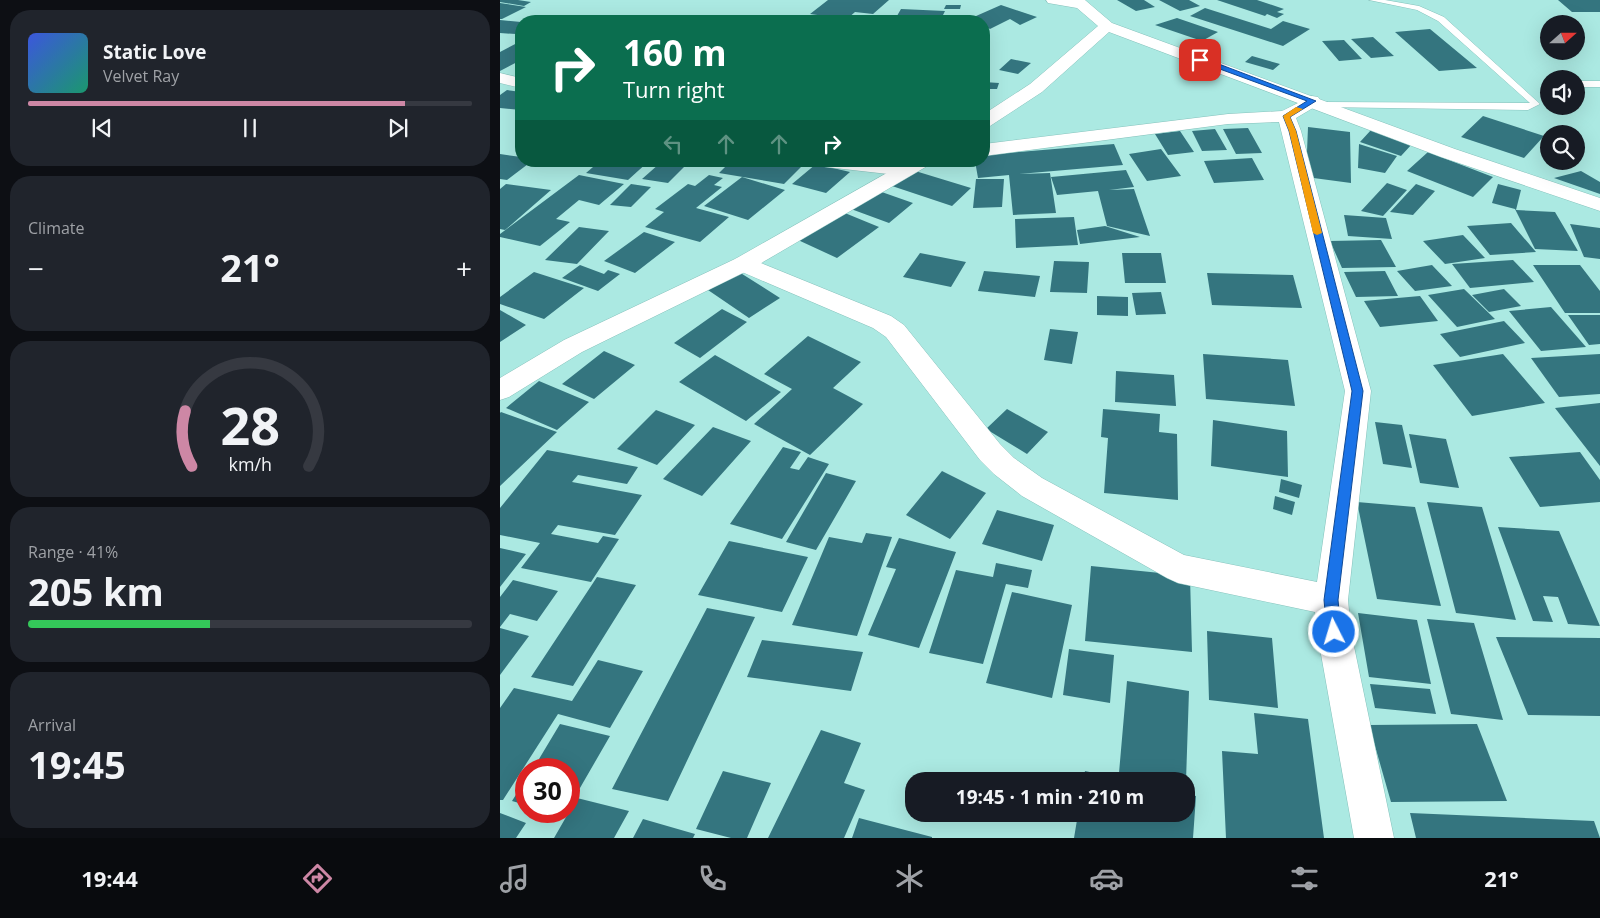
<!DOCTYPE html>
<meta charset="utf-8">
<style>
:root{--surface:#171b24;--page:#20242c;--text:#f1f3f6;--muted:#9ea1a6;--line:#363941;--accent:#cd87a5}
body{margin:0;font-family:"Open Sans",sans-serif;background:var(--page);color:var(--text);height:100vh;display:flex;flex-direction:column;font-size:19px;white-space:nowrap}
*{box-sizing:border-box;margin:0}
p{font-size:16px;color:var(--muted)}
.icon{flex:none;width:28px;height:28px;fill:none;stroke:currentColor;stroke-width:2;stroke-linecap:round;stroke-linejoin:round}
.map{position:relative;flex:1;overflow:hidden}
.side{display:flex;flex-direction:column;gap:10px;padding:10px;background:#0d0f14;width:500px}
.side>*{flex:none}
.guide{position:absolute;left:15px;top:15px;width:475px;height:152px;border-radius:20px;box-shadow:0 5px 20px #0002;background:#0b6e4f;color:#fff;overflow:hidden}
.needle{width:32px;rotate:69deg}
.buttons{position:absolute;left:1040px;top:15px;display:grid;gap:10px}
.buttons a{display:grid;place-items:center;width:45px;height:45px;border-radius:50%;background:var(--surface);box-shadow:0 5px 20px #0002;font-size:25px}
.speed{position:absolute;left:15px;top:758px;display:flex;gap:10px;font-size:25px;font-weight:700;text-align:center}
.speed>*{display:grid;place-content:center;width:65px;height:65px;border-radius:50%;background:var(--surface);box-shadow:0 5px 20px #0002;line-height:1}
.speed .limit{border:8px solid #d22;background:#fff;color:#111}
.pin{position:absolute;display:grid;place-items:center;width:42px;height:42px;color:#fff;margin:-21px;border-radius:10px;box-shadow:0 2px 8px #0006}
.me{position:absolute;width:55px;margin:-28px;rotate:355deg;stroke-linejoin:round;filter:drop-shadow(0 0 4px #0008)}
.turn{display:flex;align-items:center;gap:18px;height:105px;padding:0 25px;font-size:22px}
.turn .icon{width:65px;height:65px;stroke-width:2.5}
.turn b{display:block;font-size:35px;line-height:42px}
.lanes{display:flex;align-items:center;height:48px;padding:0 25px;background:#0003;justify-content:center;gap:25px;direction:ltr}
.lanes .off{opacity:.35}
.big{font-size:38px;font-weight:700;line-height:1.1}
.side .widget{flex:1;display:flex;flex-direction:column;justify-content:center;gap:8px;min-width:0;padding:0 18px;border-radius:20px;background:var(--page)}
.side .dial{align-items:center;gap:0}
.dial svg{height:130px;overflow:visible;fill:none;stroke:var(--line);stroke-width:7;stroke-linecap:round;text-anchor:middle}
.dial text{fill:var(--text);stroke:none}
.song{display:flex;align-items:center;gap:15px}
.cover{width:60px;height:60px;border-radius:8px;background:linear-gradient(135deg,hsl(230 70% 55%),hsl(160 70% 35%))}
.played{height:5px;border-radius:2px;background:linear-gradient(90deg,var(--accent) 85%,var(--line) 85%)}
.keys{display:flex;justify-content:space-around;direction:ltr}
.heat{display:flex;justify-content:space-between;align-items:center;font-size:28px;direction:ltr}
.charge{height:8px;border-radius:4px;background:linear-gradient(90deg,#34c759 41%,var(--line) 0)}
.trip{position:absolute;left:405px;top:772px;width:290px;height:50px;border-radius:20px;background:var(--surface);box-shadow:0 5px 20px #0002;font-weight:700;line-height:50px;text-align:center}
.tabs{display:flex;height:80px;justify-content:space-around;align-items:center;background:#090b0e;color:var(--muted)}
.tabs .icon{width:35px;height:35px}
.tabs .selected{color:var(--accent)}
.tabs b{font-size:22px;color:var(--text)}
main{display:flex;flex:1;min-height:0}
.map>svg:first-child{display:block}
</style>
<main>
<section class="side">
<div class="widget">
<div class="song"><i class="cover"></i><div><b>Static Love</b><p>Velvet Ray</p></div></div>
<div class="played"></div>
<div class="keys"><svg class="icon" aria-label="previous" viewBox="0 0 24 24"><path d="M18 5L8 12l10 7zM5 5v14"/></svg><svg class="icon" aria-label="pause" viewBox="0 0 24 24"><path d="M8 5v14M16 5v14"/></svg><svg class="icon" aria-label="next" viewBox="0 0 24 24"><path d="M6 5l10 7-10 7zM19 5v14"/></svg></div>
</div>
<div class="widget"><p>Climate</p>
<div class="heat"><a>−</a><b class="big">21°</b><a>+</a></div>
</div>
<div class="widget dial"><svg viewBox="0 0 100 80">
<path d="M14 69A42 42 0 1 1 86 69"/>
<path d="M14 69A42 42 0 0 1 10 35" stroke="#cd87a5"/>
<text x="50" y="56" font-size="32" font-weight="700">28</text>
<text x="50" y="72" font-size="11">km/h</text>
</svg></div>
<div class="widget"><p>Range · 41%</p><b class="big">205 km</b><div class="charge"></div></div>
<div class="widget"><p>Arrival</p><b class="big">19:45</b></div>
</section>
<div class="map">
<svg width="1100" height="838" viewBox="0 0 1100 838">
<rect width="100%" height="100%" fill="#abe9e2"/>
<path fill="#34757f" d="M0,0H18L31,2L24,6L0,2Z
M328,0H389L373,14L355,12L347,19L310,14Z
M617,0H644L655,7L636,11Z
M659,0H689L700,6L680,11Z
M717,0H757L784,9L777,12L784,14L777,18L767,14L765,16Z
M1058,0H1100V12H1072Z
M0,3L26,7L2,19H0Z
M446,5H461L460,9H444Z
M501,5L537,17L520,25L510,19L490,29L484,26V21L467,20Z
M705,8L771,29L783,21L810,29L783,46L690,16Z
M401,9L445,11L440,21H394Z
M677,18L718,32L702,41L655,25Z
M0,20L21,22V30L16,34L0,33Z
M930,29L977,68L939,71L895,32Z
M873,37L894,56L871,58L851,39Z
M844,40L862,59L839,61L822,41Z
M19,42H21V60L0,71V52Z
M752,56L780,64L773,70L745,62Z
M511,59L531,63L518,74L499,70Z
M484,82L499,83L497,89H484Z
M7,90L21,92V110L0,108V95Z
M983,116L1044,136L1024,158L961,137Z
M808,127L850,132L851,183L806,177Z
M748,128L762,153L736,154L723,129Z
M715,129L727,150L702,151L692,131Z
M871,130L912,144L901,156L860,142Z
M680,131L694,152L668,155L655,134Z
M614,144L623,165L519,174L550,173L556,213L513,215L509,175L478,178L475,161H484V155Z
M859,144L897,156L885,173L858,168Z
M661,149L681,176L647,181L629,154Z
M928,152L993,177L973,197L907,171Z
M0,154L21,157V161H32L7,180L0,179Z
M752,158L764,180L714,183L704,161Z
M100,161H149L128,180L86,173Z
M231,161H291L304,164L284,184L219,173Z
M159,164L184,167L168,183L142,179Z
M316,164L350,172L326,193L292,184Z
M412,170L471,188L452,206L392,186Z
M626,170L634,187L609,190L634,189L650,236L607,226L598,191L557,195L551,177Z
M1081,171L1100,182V194L1054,178Z
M79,175L124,184L99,205L79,200L56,219L70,222L40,246L0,237V234Z
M209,175L223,178L214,185L222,187L196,208L229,217L200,242L145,227L164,212L155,209L188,184L195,186Z
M242,177L285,190L248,220L204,206Z
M476,179H504L502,207L473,208Z
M887,183L907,190L883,216L861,211Z
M6,184L51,190L5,230L0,229V189Z
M131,184L151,187L131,207L110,205Z
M916,184L935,191L913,215L890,212Z
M998,184L1021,190L1016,210L1055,212L1078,251L1035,249L1015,209L992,203Z
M376,190L413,203L389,223L351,209Z
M340,211L379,227L337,258L298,240Z
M844,215L886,218L892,239L848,236Z
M574,217L578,245L516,248L515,219Z
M1011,223L1036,252L990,255L967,226Z
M1070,224L1100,228V259L1084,257Z
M605,226L640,237L580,244L577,230Z
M79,227L109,231L77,264L45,260Z
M144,232L175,242L135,273L104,261Z
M963,235L985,258L945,264L923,241Z
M881,240L896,267L842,268L830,241Z
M420,253L466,262L451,287L403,277Z
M622,253H661L666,283H625Z
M1013,260L1034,282L970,288L952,264Z
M554,261L589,262L587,293L550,292Z
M80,265L104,274L108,270L120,274L98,291L62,278Z
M932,265L952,286L915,291L897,271Z
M1033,265H1080L1100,291V313H1065Z
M484,271L540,276L535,297L478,291Z
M885,271L898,296L856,297L844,272Z
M34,272L84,288L44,319L0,304V297Z
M239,272L280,298L249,318L208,290Z
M707,273L793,275L802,308L712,305Z
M964,289L995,319L957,327L928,295Z
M1004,289L1021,306L989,312L972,295Z
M661,292L666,314L636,315L632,293Z
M597,296L628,297V316L597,315Z
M920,296L938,321L880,327L864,301Z
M1051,307L1086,347L1041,351L1009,311Z
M222,309L247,322L200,358L174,343Z
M0,310L26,325L0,342Z
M1068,315H1100V344L1089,345Z
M1004,321L1025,343L960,357L940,334Z
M550,329L578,332L572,364L544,360Z
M308,336L361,362L333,388L363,404L310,455L254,424L292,389L264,374Z
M104,351L135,365L94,399L62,384Z
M703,354L788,360L795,406L706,399Z
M1003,354L1045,403L972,416L933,365Z
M1100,354V394L1059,397L1031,358Z
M215,355L281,392L246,421L179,382Z
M616,371L674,375L676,406L615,402Z
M39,381L89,402L57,430L6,408Z
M1100,403V466L1055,408Z
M507,409L548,432L527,454L486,429Z
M603,409L660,414L659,432L677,434L678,500L604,493L608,438L601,437Z
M156,410L195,425L157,465L117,449Z
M1,412L57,432L0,486V413Z
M713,420L787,431L788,477L711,466Z
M875,422L902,425L912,468L883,464Z
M213,427L251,441L202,496L163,479Z
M909,434L946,439L959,488L920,483Z
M283,447L301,452L290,468L299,470L308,457L329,464L282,539L230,524Z
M47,450L138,467L127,484L78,475L72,482L142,495L115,535L58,525L51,534L98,543L103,536L119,539L91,582L21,568L40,543L0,535V508Z
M1080,452L1100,480V502L1040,507L1009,457Z
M442,471L486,493L450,539L406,515Z
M326,473L356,481L316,550L286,542Z
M781,479L802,485L799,498L779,492Z
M775,496L795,502L792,515L773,509Z
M857,502L915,507L941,606L877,599Z
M927,502L982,507L1016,620L956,613Z
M497,510L554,525L542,561L482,544Z
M998,527L1059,531L1100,626L1068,624L1058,597L1043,596L1053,622L1033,621Z
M366,533L392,537L357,636L292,625L329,537L362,543Z
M399,538L456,552L419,648L368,635L396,569L386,567Z
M229,541L308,557L282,612L198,595Z
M0,548L26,554L0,587Z
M496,563L532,570L528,588L506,584L483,664L429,653L456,570L493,577Z
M591,566L690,576L692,652L585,641Z
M97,577L136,585L73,686L31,677Z
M13,580L58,591L37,621L10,614L0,627V597Z
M512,592L572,605L552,698L486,683Z
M207,608L255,617L168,801L112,789Z
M858,613L917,620L931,684L869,677Z
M927,619L974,623L1003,720L951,714Z
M0,628L29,636L0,675Z
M707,631L772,638L778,708L709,700Z
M996,637L1100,638V716L1028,715Z
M262,640L363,652L351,691L247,677Z
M569,649L614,655L610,703L563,695Z
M98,660L143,671L110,728L58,714L3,800H0V708L14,688L72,701Z
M627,681L689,691L686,781H669L619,773Z
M870,684L930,689L936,714L875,708Z
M754,713L808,719L824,838H726L722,751L758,754Z
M60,724L110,736L69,807V769H33Z
M977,724L1007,801L891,802L869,725Z
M321,730L361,743L344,783L365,790L344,838H268Z
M223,771L271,783L247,838H231L196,829Z
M585,771L627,780L626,781H583Z
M26,779V805L12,801Z
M686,794L696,796L693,838H574L578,814H686Z
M77,798L129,811L114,838H54Z
M0,813L26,823L16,838H0Z
M910,813L1094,821L1100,838H916Z
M359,818L432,837V838H352Z
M143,819L195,834L193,838H133Z"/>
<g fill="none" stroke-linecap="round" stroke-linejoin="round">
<g stroke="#85c1bb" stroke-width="1">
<path id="service" d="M869,0H885L919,6L944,17L1040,104L1028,110L820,107L819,105L823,102L1030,103L938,21L917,10Z
M1076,81H1100V87H1076Z"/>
</g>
<g stroke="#85c1bb" stroke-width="1">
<path id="minor" d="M0,73L21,78V88L0,83Z
M812,96L818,97L821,101L818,105L796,118L801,131L871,391L848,600L851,632L894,838H854L817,632L815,612L678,583L667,578L522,496L494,474L480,460L386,337L373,328L235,269L232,264L235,259L243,257L251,259L391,316L404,325L500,444L514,458L542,478L684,555L817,582L845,391L779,122L728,124L484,156V144L728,114L782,111Z
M317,161C348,161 382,158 413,166L416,170L413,174L406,176L326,167L319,165Z"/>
</g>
<g stroke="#85c1bb" stroke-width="1">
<path id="tertiary" d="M546,0H585L612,23L955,149L1100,198V211L941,157L609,32L542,92L490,126L484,127V114L530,84L598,26L577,8L548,3Z
M408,161H431L429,165L251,269L82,352L9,397L0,400V378L64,340L235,259Z"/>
</g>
<use href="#service" fill="#fff" fill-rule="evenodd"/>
<use href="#minor" fill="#fff" fill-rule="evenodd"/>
<use href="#tertiary" fill="#fff" fill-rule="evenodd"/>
</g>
<path fill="#1a73e8" stroke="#114b97" d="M698,58H703L816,101L790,117L796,131L863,391L838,600L841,632L839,637L834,639L829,637L827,632L824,600L852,391L789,131L783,116L807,101L698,61Z"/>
<path fill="#f59e0b" d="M796,107L803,109L790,117L796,131L822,233L817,235L813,233L789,131L783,116Z"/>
</svg>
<div class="buttons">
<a><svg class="needle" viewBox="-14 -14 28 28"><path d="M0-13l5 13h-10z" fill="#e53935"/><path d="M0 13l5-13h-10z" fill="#9ea1a6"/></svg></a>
<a><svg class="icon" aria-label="sound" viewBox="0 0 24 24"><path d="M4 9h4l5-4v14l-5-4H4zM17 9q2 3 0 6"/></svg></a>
<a><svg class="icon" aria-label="search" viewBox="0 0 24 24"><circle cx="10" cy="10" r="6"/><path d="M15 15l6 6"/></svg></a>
</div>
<div class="speed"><div class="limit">30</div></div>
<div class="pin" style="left:700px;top:60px;background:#d93025"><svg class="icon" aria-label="arrive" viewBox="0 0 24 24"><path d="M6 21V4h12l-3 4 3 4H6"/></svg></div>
<svg class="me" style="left:834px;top:632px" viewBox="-20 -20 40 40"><circle r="17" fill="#1a73e8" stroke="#fff" stroke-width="3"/><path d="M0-11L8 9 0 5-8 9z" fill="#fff"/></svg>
<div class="trip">19:45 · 1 min · 210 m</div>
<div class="guide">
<div class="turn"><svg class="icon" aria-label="right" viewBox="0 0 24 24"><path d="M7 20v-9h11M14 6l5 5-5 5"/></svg><div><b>160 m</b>Turn right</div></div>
<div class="lanes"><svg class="icon off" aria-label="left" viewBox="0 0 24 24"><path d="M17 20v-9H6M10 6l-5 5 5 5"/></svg><svg class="icon off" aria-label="ahead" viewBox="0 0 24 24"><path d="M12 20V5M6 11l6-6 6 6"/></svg><svg class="icon off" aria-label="ahead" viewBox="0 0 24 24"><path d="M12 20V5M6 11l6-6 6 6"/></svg><svg class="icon" aria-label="right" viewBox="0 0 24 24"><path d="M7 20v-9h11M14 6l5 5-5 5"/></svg></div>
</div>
</div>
</main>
<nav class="tabs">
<b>19:44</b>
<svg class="icon selected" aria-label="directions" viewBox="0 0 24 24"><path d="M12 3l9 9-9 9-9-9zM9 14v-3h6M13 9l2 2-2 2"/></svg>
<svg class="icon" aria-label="music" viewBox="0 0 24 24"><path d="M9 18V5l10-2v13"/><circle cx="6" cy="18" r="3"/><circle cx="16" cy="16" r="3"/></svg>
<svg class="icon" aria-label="phone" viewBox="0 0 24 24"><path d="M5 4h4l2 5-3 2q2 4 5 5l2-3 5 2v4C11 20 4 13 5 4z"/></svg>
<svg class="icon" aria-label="climate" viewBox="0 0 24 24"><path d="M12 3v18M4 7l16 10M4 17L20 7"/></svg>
<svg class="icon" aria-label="car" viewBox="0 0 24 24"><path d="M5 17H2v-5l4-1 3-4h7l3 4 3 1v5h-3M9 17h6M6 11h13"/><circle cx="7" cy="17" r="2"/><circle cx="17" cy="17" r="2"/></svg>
<svg class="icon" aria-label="filters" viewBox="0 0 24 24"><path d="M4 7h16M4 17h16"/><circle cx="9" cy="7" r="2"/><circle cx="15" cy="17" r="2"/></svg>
<b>21°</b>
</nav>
